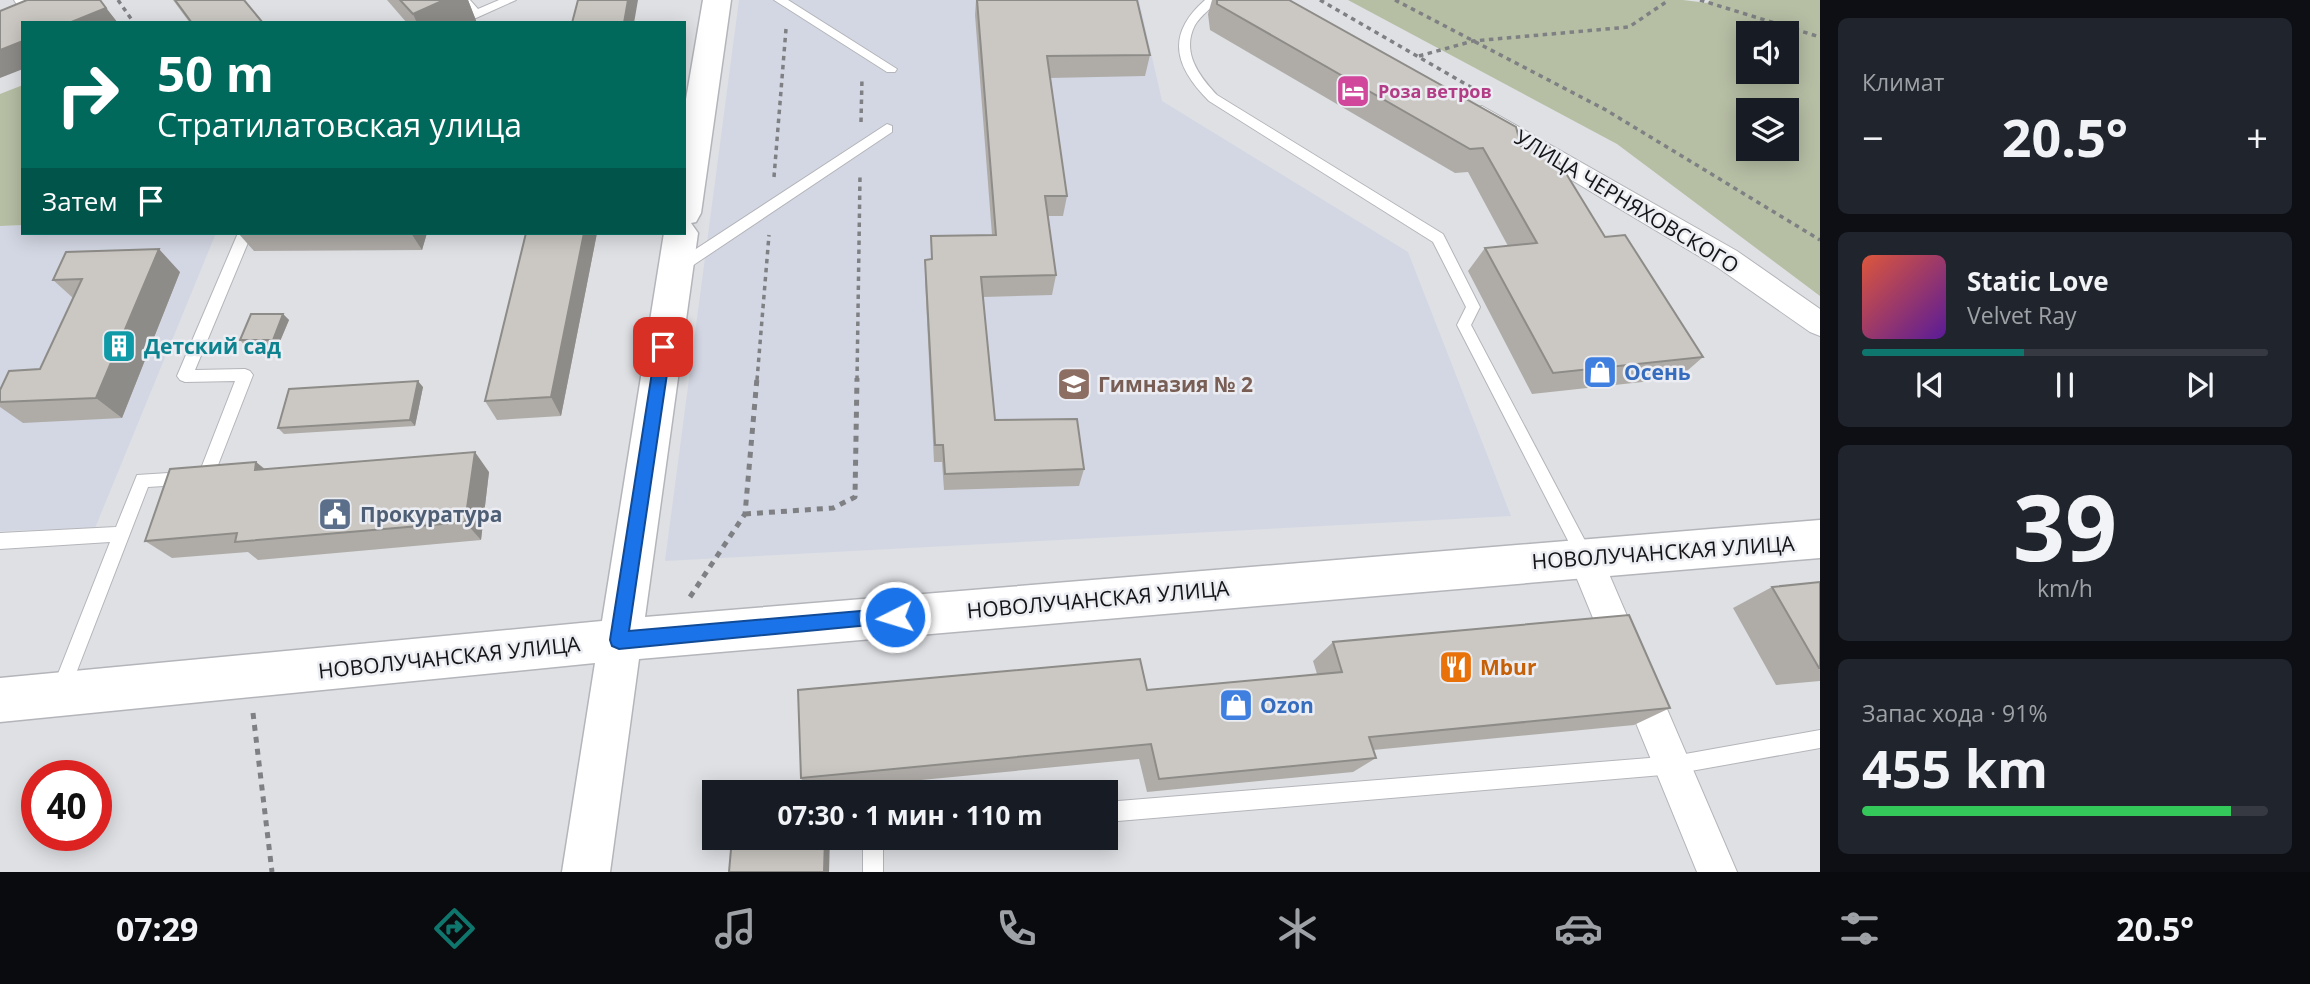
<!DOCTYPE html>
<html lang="ru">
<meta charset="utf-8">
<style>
:root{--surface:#171b24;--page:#20242c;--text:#f1f3f6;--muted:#9ea1a6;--line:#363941;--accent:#0f766e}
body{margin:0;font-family:"Open Sans",sans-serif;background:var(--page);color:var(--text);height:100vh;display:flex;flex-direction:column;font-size:26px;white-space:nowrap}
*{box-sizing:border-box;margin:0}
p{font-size:23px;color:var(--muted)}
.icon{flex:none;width:38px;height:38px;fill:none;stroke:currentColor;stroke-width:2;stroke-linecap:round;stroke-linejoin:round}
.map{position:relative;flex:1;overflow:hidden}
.details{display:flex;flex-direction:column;gap:18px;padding:18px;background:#0d0f14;width:490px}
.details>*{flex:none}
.guide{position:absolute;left:21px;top:21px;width:665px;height:214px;border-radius:0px;box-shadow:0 4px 18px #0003;background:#00695c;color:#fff;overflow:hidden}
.fabs{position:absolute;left:1736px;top:21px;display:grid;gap:14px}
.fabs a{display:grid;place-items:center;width:63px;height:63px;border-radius:0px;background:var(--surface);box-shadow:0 4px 18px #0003;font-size:35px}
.speed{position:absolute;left:21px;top:760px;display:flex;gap:14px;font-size:35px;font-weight:700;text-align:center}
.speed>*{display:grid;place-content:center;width:91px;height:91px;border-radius:50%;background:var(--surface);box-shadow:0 4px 18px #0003;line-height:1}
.speed .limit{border:10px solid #d22;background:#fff;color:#111}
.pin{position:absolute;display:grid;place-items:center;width:60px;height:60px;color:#fff;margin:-30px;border-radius:14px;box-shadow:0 4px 10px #0006}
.me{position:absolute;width:77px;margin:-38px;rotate:265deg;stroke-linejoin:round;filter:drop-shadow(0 0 5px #0008)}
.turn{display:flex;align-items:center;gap:24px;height:147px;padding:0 21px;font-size:32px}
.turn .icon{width:91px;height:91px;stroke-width:2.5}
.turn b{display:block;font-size:49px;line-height:60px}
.then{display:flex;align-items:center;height:66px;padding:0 21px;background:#0003;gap:14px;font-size:26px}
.big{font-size:52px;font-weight:700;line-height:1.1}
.details .widget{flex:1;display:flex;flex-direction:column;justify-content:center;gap:10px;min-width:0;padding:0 24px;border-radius:10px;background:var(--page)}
.details .dial{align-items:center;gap:0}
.dial b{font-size:91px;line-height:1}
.song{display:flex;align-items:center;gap:21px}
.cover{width:84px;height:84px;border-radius:10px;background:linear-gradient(135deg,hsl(10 70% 55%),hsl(270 70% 35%))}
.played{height:7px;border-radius:4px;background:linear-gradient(90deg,var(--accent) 40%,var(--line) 40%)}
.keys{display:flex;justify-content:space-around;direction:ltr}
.heat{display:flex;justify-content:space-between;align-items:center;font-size:38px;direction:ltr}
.charge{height:10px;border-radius:5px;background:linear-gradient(90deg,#34c759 91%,var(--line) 0)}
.trip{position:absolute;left:702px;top:780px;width:416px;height:70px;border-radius:0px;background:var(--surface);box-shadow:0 4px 18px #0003;font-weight:700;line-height:70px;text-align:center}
.dock{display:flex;height:112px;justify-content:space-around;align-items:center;background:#090b0e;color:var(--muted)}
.dock .icon{width:49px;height:49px}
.dock .on{color:var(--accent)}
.dock b{font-size:32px;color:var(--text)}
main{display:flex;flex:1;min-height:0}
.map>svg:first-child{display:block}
</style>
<main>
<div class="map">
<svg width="1820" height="872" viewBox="0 0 1820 872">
<rect width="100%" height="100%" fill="#dee0e4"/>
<path fill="#d3d7e3" d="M739,0H1139L1162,101L1408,252L1511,516L665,561Z
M23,225V233H216L95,528L0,531V226Z"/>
<path fill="#b6bea4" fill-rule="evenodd" d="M1348,0H1683L1707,3L1710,0H1820V296L1617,144ZM1748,33H1787V72H1748ZM1748,110H1787V149H1748Z
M23,85V225L0,226V94Z"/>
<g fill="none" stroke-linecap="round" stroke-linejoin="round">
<g stroke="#b4b5ba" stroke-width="2">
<path id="service" d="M14,0H44L27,8H19Z
M458,0H470L478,9L499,0H516L476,18L472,17Z
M774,0H788L897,69L895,72H887Z
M1205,0H1218C1211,9 1201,15 1195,25C1181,52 1199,76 1217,95L1443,234L1480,307L1471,325L1591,552L1593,557L1591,562L1585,565L1579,562L1457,325L1466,307L1433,242L1209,101C1175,67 1165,35 1205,0Z
M887,124L892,126V132L683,272H673L671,268L673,264Z
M238,233H252L195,370L245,369L250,371L253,375L211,483L148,487L70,689L67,695L61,698L55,695L52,689L110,542L0,549V533L116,527L137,475L200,471L235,381L185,382L180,380L177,376Z
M1820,730V748L1674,774L1106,822V802L1674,756Z
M863,838H883V872H863Z"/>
</g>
<g stroke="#b4b5ba" stroke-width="2">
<path id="minor" d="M1482,106L1737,251L1820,309V336L1810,332L1717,267L1473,121L1469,115L1473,109Z
M1585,541L1597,546L1737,872H1697L1568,557L1573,546Z"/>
</g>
<g stroke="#b4b5ba" stroke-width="3">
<path id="tertiary" d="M703,0H731L701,213L696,222L691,223L698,233L645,617L1820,520V558L639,659L610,872H562L595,663L0,722V678L602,621L664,233H684V111Z"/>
</g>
<path stroke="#7f8083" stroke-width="3.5" stroke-dasharray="4.5 4.5" stroke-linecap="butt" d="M118,0L134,23
M1320,0L1474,89
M1395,0L1606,110L1820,240
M1700,0L1820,37
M1419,56L1473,41L1629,27L1669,0
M861,122L862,78
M774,177L786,29
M757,380L769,235
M857,380L860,176"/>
<path stroke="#7f8083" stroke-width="5" stroke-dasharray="6 6" stroke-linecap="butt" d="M745,514L833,508L855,497L857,378
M690,597L745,514L757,378
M253,713L272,872"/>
<use href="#service" fill="#fff" fill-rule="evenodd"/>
<use href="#minor" fill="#fff" fill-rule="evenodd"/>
<use href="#tertiary" fill="#fff" fill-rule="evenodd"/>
</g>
<path fill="#afaca8" d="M173,0H244L263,23H190Z
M387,0H468L477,23H407Z
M976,0H1137L1150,55L1145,76L1050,78L1067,196L1063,216H1048L1056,275L1052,295L983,297L995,420L1084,469L1079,486L944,490L942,462H934L925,279V260L931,259V236L992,235L975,15Z
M1212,0H1289L1521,146L1605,237L1703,357L1679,378L1532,394L1468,271L1485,248L1508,246L1468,172L1455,173L1210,30L1208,14Z
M238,233H427L422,250L254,251Z
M526,233H597L561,416L497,420L485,401Z
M180,272L122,418L23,423L0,407V390L40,369L73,298L53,280Z
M283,314L289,320L278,346L246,347L240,340Z
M423,387L415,426L284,434L278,428Z
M256,462L265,469L489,472L481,540L258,560L248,552L172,558L145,541Z
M1820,582V681L1776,685L1733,608L1772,587Z
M1333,642L1670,708L1634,725L1373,750L1376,758L1353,772L1147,792L1139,759L806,791L801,778L1147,690L1317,674L1313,661Z"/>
<path fill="#8e8c88" d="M100,0L118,23H69Z
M444,0H468L477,23H417L413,14Z
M628,0H638L634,23H624Z
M23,41V69L0,78V50Z
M411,233H427L422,250Z
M584,233H597L561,416L551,397Z
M159,249L180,272L122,418L96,398Z
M283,314L289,320L278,346L273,340Z
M418,381L423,387L415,426L410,420Z
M475,452L489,472L481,540L465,522Z
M256,462L278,481L255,470Z
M825,838H830L829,872H824Z"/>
<path fill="#cbc8c3" stroke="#8e8c88" stroke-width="2" d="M27,0H100L106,8L69,23H23V41L0,50V11Z
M175,0H244L263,23H192Z
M400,0H444L413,14Z
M578,0H628L624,23H572Z
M977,0H1137L1150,55L1047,56L1067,196H1045L1056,275L981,277L995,420L1077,419L1084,469L945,474L943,445H935L925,260L932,259L931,236L996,235Z
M1217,0H1289L1516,127L1521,146L1548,144L1605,237L1625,235L1703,357L1553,373L1485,248L1537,243L1483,148L1470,149L1217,4Z
M526,233H584L551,397L485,401Z
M159,249L96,398L0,402V390L9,371L40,369L82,279L53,280L66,252Z
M251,314H283L273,340H240Z
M418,381L410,420L278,428L289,389Z
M475,452L465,522L235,542L237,533L145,541L170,469L256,462L255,470Z
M1820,582V668H1819L1772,587Z
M1629,615L1670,708L1369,737L1376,758L1159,779L1151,744L801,778L798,690L1140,659L1147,690L1342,672L1333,642Z
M732,838H825L824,872H729Z"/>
<path fill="#1a73e8" stroke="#114b97" stroke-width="2" d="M663,341L671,347L629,631L895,608L901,611L903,617L901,622L619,649L612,646L610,640L656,347Z"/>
<defs>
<g id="hotel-square" transform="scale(1.75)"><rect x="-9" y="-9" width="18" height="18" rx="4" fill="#d1479c" stroke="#ebedf2"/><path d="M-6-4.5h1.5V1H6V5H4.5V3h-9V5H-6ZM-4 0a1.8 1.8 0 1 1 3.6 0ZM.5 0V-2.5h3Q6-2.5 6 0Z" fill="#fff"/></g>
<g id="building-square" transform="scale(1.75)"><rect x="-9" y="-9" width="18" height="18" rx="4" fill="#0f9aa8" stroke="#ebedf2"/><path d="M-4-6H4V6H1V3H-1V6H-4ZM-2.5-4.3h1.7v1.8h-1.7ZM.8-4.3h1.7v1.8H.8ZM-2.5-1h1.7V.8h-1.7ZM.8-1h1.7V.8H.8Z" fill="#fff"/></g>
<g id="shop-square" transform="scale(1.75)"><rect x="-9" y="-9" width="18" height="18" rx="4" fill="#3f7fe0" stroke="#ebedf2"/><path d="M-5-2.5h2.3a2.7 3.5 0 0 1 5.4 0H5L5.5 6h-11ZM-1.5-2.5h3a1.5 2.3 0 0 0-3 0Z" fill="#fff"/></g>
<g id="school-square" transform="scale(1.75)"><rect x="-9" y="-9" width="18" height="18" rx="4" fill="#8d6e63" stroke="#ebedf2"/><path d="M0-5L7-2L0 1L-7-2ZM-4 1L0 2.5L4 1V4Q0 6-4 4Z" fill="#fff"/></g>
<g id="civic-square" transform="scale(1.75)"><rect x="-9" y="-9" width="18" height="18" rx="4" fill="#5c6f8a" stroke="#ebedf2"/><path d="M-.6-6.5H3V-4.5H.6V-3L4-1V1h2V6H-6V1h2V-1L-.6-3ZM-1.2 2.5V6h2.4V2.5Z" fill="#fff"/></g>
<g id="restaurant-square" transform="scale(1.75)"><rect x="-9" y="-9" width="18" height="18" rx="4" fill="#e8710a" stroke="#ebedf2"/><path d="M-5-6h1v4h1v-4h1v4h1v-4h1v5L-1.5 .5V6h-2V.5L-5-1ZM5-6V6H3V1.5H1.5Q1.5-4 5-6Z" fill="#fff"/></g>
</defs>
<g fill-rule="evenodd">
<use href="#hotel-square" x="1353" y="91"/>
<use href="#building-square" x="119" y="346"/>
<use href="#shop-square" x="1600" y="372"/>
<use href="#school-square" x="1074" y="384"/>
<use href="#civic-square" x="335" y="514"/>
<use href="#restaurant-square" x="1456" y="667"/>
<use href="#shop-square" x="1236" y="705"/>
</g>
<g text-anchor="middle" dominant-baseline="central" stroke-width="5" stroke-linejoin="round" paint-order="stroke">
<g font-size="18" font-weight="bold" fill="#b23c85" stroke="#ebedf2" text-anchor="start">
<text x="1378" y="91">Роза ветров</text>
</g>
<g font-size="21" fill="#151517" stroke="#ebedf2">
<text transform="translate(1627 201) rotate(31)">УЛИЦА ЧЕРНЯХОВСКОГО</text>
<text transform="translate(1663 552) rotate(-4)">НОВОЛУЧАНСКАЯ УЛИЦА</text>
<text transform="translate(1098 599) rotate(-5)">НОВОЛУЧАНСКАЯ УЛИЦА</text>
<text transform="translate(449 657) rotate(-6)">НОВОЛУЧАНСКАЯ УЛИЦА</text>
</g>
<g font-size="21" font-weight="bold" fill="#0d838f" stroke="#ebedf2" text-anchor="start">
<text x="144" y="346">Детский сад</text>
</g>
<g font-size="21" font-weight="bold" fill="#366cbe" stroke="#ebedf2" text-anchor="start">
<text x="1624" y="372">Осень</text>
<text x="1260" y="705">Ozon</text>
</g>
<g font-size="21" font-weight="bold" fill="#785e54" stroke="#ebedf2" text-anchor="start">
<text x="1098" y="384">Гимназия № 2</text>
</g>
<g font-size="21" font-weight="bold" fill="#4e5e75" stroke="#ebedf2" text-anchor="start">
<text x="360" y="514">Прокуратура</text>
</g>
<g font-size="21" font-weight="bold" fill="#c56008" stroke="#ebedf2" text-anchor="start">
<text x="1480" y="667">Mbur</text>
</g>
</g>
</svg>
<div class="fabs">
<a><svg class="icon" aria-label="sound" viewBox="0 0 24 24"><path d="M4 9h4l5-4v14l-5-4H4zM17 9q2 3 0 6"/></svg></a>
<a><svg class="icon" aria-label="layers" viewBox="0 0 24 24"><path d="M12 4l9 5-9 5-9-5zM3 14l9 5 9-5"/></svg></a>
</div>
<div class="speed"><div class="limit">40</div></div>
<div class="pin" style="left:663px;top:347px;background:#d93025"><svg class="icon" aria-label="arrive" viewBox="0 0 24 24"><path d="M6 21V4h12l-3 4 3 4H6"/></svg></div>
<svg class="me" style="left:895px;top:617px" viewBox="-20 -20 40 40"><circle r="17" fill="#1a73e8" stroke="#fff" stroke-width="3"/><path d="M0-11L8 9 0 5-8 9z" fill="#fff"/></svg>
<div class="trip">07:30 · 1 мин · 110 m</div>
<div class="guide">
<div class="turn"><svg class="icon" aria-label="right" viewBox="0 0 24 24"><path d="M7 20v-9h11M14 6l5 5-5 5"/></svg><div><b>50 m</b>Стратилатовская улица</div></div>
<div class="then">Затем<svg class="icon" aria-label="arrive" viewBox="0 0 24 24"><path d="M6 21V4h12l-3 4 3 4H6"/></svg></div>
</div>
</div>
<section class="details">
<div class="widget"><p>Климат</p>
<div class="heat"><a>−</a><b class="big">20.5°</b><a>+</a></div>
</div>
<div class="widget">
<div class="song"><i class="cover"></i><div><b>Static Love</b><p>Velvet Ray</p></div></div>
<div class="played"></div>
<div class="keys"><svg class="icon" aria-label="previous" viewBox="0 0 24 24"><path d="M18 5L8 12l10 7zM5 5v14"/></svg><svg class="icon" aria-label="pause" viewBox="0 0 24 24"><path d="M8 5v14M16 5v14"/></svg><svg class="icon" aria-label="next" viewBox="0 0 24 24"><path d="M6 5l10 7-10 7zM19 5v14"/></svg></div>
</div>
<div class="widget dial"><b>39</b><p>km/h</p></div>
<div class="widget"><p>Запас хода · 91%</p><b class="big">455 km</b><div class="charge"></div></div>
</section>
</main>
<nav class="dock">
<b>07:29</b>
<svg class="icon on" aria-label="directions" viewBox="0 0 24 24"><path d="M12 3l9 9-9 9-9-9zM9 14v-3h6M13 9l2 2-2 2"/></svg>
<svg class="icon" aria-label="music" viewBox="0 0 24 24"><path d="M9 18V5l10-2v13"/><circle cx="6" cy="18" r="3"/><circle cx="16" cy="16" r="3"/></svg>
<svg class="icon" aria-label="phone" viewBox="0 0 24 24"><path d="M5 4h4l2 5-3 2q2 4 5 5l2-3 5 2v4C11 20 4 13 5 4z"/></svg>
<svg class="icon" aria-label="climate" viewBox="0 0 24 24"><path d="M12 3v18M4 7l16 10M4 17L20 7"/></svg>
<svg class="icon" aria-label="car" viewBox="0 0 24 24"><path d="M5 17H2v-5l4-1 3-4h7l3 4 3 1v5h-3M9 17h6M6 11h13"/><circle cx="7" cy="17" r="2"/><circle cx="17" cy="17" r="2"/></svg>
<svg class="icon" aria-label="filters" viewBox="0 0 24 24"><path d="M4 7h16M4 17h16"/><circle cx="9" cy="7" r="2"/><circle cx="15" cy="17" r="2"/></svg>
<b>20.5°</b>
</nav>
